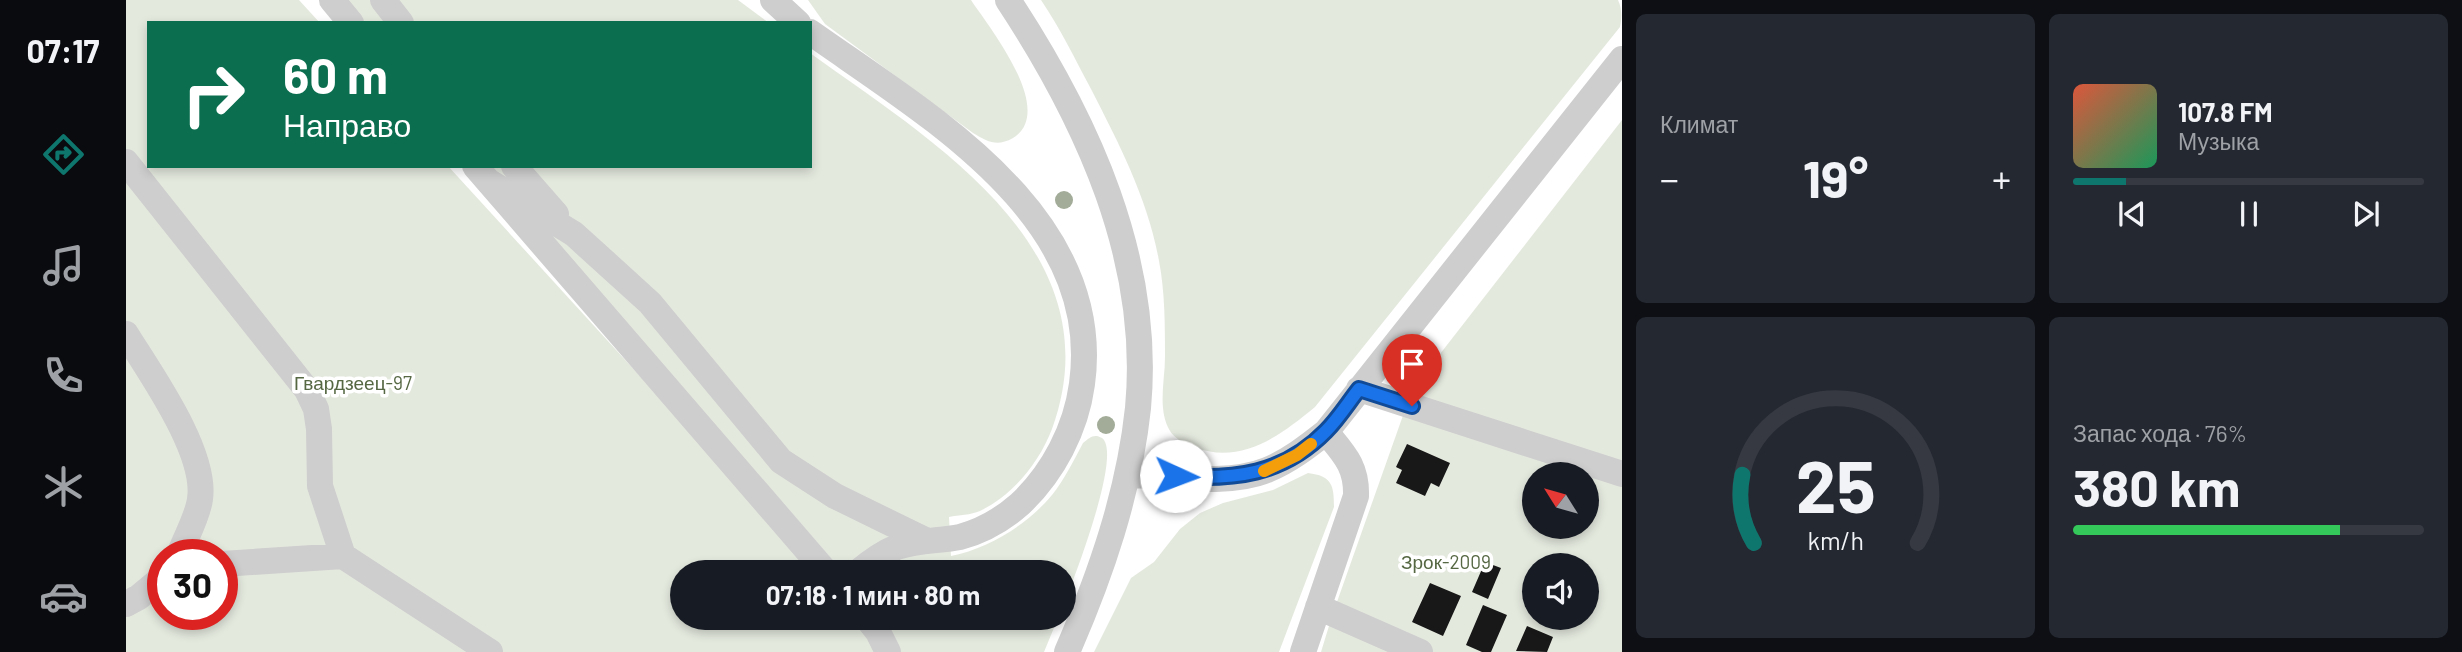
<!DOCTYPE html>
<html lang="ru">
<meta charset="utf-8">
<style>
:root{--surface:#171b24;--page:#242831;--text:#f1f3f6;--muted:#9ea1a6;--line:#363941;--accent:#0f766e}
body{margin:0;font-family:Barlow,sans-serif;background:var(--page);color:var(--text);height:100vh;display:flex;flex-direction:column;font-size:26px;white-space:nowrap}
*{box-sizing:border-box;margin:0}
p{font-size:23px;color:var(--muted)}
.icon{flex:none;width:38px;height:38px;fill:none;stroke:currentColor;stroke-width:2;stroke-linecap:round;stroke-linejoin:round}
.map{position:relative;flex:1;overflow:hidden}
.drawer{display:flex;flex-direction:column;gap:14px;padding:14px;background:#0d0f14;width:840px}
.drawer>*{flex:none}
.top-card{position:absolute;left:21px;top:21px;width:665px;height:147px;border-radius:0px;box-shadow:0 4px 10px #0003;background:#0b6e4f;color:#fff;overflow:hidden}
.needle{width:46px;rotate:307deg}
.controls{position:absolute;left:1396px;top:462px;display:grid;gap:14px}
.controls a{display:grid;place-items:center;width:77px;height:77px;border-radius:50%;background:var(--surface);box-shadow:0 4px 10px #0003;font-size:35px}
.speed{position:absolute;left:21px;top:539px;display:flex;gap:14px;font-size:35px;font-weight:700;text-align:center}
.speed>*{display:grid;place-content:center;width:91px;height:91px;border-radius:50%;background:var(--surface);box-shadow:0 4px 10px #0003;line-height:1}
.speed .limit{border:10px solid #d22;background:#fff;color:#111}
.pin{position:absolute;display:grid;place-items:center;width:60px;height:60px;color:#fff;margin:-72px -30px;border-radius:50% 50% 50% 0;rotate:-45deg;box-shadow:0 0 7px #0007}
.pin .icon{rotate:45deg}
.me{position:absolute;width:77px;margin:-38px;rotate:92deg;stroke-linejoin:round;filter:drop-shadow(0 0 5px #0008)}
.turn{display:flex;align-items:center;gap:24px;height:147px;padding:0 21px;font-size:32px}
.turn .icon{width:91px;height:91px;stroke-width:2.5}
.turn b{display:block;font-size:49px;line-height:60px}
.big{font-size:52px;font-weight:700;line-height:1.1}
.drawer .tile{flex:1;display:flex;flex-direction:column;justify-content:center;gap:10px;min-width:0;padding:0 24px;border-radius:10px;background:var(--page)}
.drawer .dial{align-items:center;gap:0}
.dial svg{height:182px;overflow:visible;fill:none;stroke:var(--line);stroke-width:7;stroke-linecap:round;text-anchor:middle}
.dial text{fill:var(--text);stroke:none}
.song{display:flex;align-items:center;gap:21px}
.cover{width:84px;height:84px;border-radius:10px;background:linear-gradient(135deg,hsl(10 70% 55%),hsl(150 70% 35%))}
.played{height:7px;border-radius:4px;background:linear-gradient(90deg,var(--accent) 15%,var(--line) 15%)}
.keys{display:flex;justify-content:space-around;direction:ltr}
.heat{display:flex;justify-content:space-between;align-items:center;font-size:38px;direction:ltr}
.charge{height:10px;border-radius:5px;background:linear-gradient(90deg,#34c759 76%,var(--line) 0)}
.drawer .tiles{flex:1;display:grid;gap:14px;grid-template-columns:repeat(2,1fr)}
.trip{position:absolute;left:544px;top:560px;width:406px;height:70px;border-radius:35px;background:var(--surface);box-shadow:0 4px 10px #0003;font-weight:700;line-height:70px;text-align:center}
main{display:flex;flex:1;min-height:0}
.menu{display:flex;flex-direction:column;width:126px;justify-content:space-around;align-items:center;background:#090b0e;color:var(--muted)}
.menu .icon{width:49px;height:49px}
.menu .current{color:var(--accent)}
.menu b{font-size:32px;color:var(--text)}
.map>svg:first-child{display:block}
</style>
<main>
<nav class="menu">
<b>07:17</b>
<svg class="icon current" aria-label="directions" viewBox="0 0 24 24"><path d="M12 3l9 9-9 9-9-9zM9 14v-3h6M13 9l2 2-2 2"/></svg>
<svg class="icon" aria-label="music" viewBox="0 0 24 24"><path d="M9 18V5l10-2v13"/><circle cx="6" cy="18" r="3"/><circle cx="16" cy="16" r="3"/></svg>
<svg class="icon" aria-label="phone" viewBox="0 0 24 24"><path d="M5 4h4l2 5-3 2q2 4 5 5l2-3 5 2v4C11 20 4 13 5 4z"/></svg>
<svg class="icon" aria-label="climate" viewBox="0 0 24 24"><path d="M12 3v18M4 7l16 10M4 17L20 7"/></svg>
<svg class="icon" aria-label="car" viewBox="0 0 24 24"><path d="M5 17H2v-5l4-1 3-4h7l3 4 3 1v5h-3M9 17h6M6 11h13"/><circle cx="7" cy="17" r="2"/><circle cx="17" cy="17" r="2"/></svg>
</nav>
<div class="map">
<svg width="1496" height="652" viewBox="0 0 1496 652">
<rect width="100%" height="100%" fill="#fff"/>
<path fill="#e4e9de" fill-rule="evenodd" d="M0,0H173L194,23H23V166H322L693,572H556V618H733L756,652H0ZM37,555H96V614H37Z
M216,0H612L643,23H237Z
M682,0H845C863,27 931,111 887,138C871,147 862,142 847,133L699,24Z
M915,0H1492C1496,8 1496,18 1494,27L1189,407C1154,436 1116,464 1070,448C1060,445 1049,439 1044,431C1031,409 1039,381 1039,357C1039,326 1039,292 1033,261C1022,199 993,144 965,89C949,59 934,28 915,0Z
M684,53C806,141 991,250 926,429C913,463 887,495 854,511C845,515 833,515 823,517L825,556C863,548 901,525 926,495C938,480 948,460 957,443C963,438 968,433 976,438C997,453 947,581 938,604V572H717L363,166H684Z
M1496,120V652H1195L1206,616L1286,390ZM1409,474H1461V527H1409ZM1409,565H1461V618H1409Z
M1182,473C1206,476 1208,485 1208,507L1153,652H968L1005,578L1028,562L1054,529L1074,513L1097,503L1147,490Z
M750,618H932L918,652H770Z"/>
<path fill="#181818" d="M1281,444L1324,463L1313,487L1305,483L1299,496L1270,483L1276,470L1270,467Z
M1359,562L1375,568L1362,599L1346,592Z
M1304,583L1335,596L1317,636L1286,622Z
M1357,605L1381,615L1365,652H1356L1340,645Z
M1401,626L1427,637L1421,652L1390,651Z"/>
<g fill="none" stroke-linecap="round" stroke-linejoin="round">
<path stroke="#cecece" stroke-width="26" d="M206,0L225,23
M257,0L275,23
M647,0L672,23
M882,0C961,120 1026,260 1012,408C1003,493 975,574 941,652
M684,32C801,115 979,216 956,384C950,429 927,473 894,504C877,519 856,531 834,537C813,541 792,540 771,547C756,553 744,562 732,572
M0,162L181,390L190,409L193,429L194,486L217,556
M349,166L700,572
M388,166L430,214
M362,181L448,234L524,303L655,461L709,496L799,540
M0,334C24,373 81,452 74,499C72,516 59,539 53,555
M1233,389L1496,474
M1001,475C1043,476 1102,486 1141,470C1163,461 1181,447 1200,432L1496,59
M96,564L217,556L364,652
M0,604L13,597L37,577
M1192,607L1294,652
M741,618L752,632L762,652
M1177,652L1230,496C1231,466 1218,454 1200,432"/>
</g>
<g fill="#a2ac98">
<circle cx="938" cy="200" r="9"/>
<circle cx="980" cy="425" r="9"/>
</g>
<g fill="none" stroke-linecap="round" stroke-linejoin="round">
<g stroke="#114b97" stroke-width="18">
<path id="route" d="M1050,476C1108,480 1157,475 1200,431C1212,419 1222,403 1233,389L1286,406"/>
</g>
<use href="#route" stroke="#1a73e8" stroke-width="12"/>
<path stroke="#f59e0b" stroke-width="12" d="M1138,471L1171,455L1185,444"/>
</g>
<g text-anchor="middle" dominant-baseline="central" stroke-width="7" stroke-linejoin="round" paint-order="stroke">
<g font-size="19" fill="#556843" stroke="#fff">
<text x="227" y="382">Гвардзеец-97</text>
<text x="1320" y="561">Зрок-2009</text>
</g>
</g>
</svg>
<div class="controls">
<a><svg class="needle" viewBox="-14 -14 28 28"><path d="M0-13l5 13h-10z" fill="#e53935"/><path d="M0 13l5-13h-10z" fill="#9ea1a6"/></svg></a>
<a><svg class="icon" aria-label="sound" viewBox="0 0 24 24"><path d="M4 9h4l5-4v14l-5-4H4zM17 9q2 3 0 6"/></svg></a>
</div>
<div class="speed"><div class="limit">30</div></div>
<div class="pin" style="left:1286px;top:406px;background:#d93025"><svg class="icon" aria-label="arrive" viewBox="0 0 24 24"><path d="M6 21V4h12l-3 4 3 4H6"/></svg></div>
<svg class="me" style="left:1050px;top:476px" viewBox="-20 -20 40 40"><circle r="19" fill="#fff"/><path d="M0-13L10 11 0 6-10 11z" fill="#1a73e8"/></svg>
<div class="trip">07:18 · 1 мин · 80 m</div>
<div class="top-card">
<div class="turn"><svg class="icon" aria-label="right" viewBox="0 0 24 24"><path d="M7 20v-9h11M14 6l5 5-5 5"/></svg><div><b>60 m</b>Направо</div></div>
</div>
</div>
<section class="drawer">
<div class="tiles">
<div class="tile"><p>Климат</p>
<div class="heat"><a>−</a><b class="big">19°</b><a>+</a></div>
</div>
<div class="tile">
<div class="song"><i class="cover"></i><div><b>107.8 FM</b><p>Музыка</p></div></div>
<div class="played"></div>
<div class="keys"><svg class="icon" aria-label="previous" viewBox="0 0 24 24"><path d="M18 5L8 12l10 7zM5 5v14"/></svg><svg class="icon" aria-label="pause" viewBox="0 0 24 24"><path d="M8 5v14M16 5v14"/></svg><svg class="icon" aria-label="next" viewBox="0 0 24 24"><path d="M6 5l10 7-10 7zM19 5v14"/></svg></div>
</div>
<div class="tile dial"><svg viewBox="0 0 100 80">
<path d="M14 69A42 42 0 1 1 86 69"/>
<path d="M14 69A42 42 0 0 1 9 39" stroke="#0f766e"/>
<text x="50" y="56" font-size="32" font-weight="700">25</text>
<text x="50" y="72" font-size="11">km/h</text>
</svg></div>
<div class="tile"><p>Запас хода · 76%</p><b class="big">380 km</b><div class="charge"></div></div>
</div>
</section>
</main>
